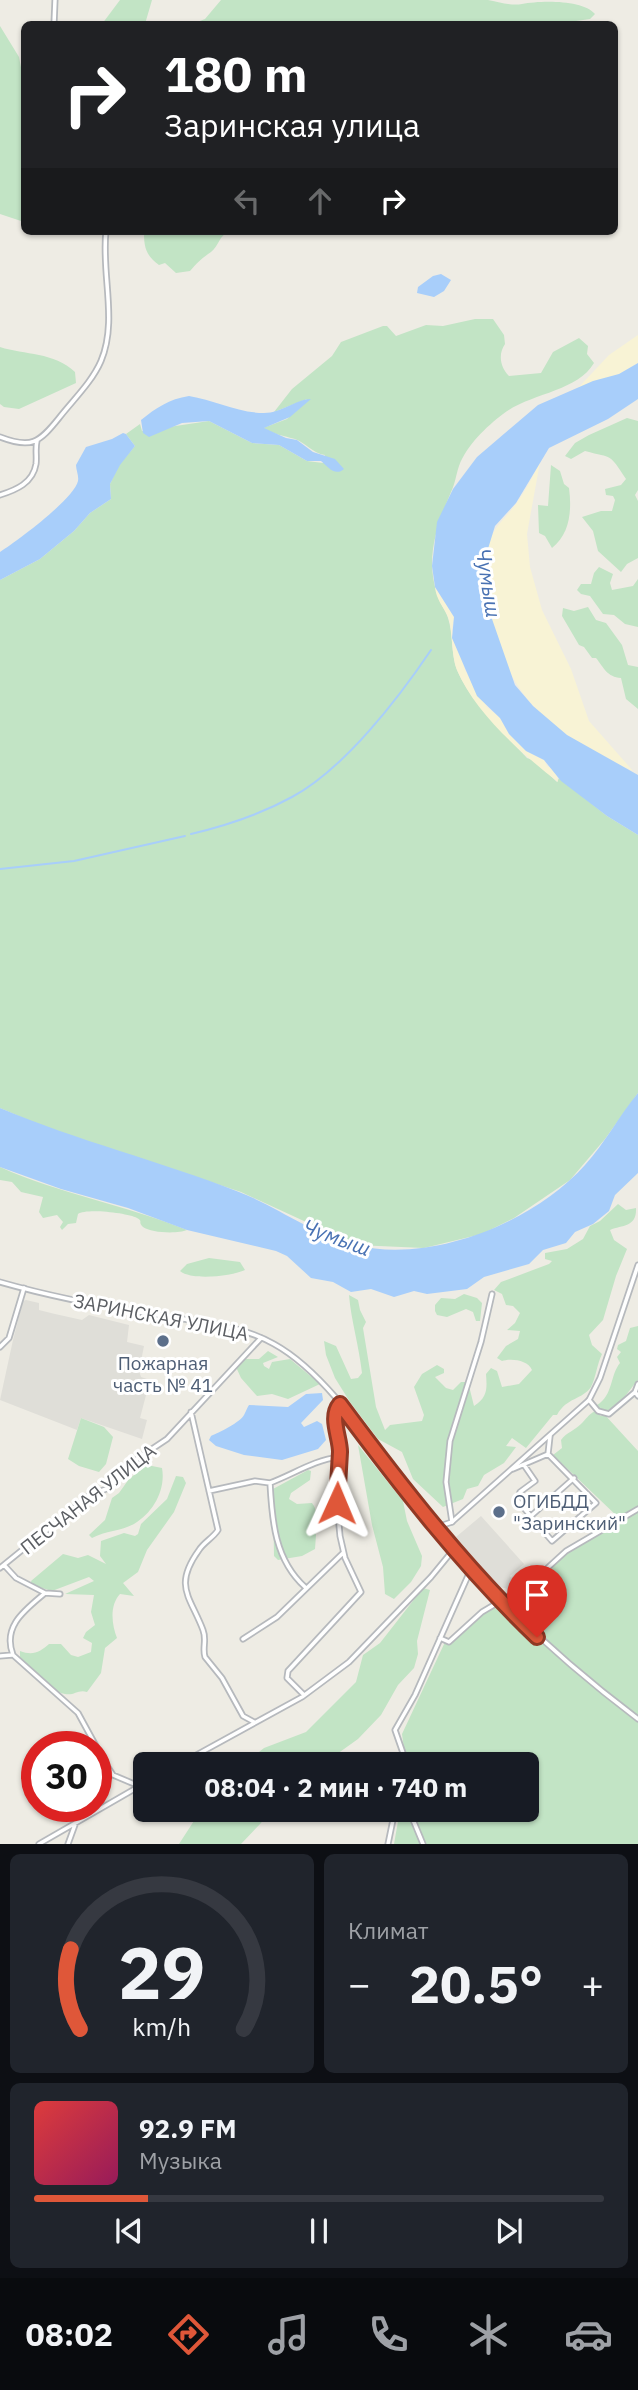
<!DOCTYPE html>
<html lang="ru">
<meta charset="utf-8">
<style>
:root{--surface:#171b24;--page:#20242c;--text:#f1f3f6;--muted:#9ea1a6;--line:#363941;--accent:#df5739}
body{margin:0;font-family:"IBM Plex Sans",sans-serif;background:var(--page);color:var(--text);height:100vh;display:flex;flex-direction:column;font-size:26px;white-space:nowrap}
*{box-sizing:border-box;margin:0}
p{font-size:23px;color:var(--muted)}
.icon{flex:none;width:38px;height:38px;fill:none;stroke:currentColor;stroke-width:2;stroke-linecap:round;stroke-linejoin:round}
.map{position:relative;height:1844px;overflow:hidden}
.panel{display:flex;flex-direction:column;gap:10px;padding:10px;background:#0d0f14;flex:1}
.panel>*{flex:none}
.banner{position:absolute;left:21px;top:21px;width:597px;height:214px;border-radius:10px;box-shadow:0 2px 5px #0004;background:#202124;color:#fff;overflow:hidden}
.speed{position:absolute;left:21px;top:1731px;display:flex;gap:14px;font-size:35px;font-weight:700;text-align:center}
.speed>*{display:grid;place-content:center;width:91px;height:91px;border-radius:50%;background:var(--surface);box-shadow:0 2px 5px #0004;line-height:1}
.speed .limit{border:10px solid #d22;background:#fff;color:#111}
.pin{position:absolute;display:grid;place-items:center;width:60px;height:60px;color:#fff;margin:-72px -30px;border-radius:50% 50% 50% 0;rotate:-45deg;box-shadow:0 0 7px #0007}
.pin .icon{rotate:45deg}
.me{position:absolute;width:77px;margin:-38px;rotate:1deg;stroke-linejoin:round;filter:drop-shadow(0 0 5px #0008)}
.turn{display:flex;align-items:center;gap:24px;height:147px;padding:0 28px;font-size:32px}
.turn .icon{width:91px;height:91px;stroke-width:2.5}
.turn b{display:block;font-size:49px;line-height:60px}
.lanes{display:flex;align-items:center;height:66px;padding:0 28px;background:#0003;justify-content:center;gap:35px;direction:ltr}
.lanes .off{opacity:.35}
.big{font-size:52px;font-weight:700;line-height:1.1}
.panel .tile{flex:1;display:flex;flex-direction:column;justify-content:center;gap:10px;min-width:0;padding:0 24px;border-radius:10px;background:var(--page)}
.panel .dial{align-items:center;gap:0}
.dial svg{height:182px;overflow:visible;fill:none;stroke:var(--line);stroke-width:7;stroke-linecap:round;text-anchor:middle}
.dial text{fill:var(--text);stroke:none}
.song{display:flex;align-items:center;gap:21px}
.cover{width:84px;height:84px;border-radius:10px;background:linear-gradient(135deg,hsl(0 70% 55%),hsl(330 70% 35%))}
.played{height:7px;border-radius:4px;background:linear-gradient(90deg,var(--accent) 20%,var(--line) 20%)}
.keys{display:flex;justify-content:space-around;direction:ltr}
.heat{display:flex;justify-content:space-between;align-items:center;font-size:38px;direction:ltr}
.panel .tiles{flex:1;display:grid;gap:10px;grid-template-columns:1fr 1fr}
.tile:last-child{grid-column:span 2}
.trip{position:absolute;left:133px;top:1752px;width:406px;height:70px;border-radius:10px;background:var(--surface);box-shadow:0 2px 5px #0004;font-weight:700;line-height:70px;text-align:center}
.dock{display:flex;height:112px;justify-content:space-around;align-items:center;background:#090b0e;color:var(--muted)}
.dock .icon{width:49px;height:49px}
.dock .selected{color:var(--accent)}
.dock b{font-size:32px;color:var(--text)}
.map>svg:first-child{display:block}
</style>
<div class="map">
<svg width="638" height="1844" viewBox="0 0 638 1844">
<rect width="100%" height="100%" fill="#eeece4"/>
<path fill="#dfded8" d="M26,1300L39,1303V1310L55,1314L82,1320L89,1315L129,1325L127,1342L144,1346L139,1371L141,1377L150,1380L140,1418L147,1420L142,1439L81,1418L77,1430L0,1400L13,1340L23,1301Z
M481,1516L524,1564L510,1576L516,1583L509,1589L499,1587L456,1537Z"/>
<path fill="#c2e4c5" d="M120,0H152L145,24H102Z
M221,0H488C498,2 511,6 522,4C542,0 584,0 595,14L590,19L555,24H192L205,19Z
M0,26L19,57L24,83V222L0,214Z
M144,231H230C219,235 219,246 211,252C202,258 197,263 190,271L176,273L165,263L159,265C145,255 144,246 144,231Z
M475,319H493L504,335L505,344C498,354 500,367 509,376L541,373L553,352L579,338L588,346L587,354L594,363C577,392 530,393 503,414C486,427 467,445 459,466C456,475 455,484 451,492C437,526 425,557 437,594C439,603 446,610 448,618C453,632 451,655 457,670C470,701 504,734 527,758L535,761L557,782L559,778L607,816L638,835V1093L605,1139L570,1180L514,1218L482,1234L424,1248L356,1245L241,1192L47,1128L0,1108V580L40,559L74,531L90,513L111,499L110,484L119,465L135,446L126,434L140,424L142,431L209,421L252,443L279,445L307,461L323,463L325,455C312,453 306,443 295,439C284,436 273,434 263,428L287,419L307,399L274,412L292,389L332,356L341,342L383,326H387L396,336L426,325L443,326Z
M0,347C25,355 54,352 75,372L76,383L19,409L4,407L0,404Z
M627,418L638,421V490L635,495L638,501V558L627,564L621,572L598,551L593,531L582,517L601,511H612L615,500L613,496L606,495L605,489L621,485L626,479C608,452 614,459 585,451L571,459L565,456L575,443L589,435Z
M551,465L560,471L564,484L569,488C572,510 570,534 552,548L545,536L539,533L538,505L548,506Z
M599,567L613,574L610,583L612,590L633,586L638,579V627L625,624L614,615L603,614L590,596L581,594L577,590L581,584H591L594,573Z
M588,607L596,620L606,623L622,645L628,665L638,667V709L626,699L621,678C607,677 604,668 596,658H592L584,647L579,645L562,616L563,608L574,611Z
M0,1167C60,1194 126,1205 187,1230C178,1234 151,1233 143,1227C137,1221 144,1222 137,1218C128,1213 86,1208 78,1214L76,1223L68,1224L62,1230L60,1227L63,1222L57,1215L43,1218L39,1212L43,1197L21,1192L12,1182L0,1180Z
M618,1204L626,1210L636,1208C637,1227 623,1225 610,1230L614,1240L627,1249L616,1276L603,1320L589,1335L592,1345L602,1354C597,1364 596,1377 591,1387C582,1400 567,1397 557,1415H553L526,1448L512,1438L506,1446L516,1447L504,1463L484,1475L478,1486L467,1489L463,1499L443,1507L413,1479L402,1452L378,1439L350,1402L335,1378L326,1355L324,1341L336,1346L351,1379L358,1378L362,1373C359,1346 351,1320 349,1295L358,1300L360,1310L366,1322L363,1328L376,1407L385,1430L390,1425L422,1421L424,1415L414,1387L422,1374L437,1365L444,1369V1373L435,1377L446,1388L453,1390L461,1382H468L474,1406C488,1397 487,1388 486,1374L491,1368L497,1371L502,1387L519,1384L532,1370C528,1360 511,1358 502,1361L497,1358L506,1346L518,1339L520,1331L507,1330L515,1323L520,1313L513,1306L506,1305L502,1294L494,1290L501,1282L549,1264L552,1261L545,1259V1253L567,1249L583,1239L590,1226L600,1221Z
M209,1258L240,1262L245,1270C232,1276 192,1281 180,1271L187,1264Z
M464,1294L477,1298L482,1303L480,1321H476L473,1312L466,1309L447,1317L437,1315L435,1311V1305L441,1298L455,1299Z
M638,1326V1380C629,1390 618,1408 608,1413L598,1409L597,1405C613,1396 610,1375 620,1363L617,1357L621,1352L617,1349L618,1345L626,1341L630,1328Z
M268,1351L278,1357L263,1363L264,1366L269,1369L272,1362L290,1359L320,1384L288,1399L272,1394L257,1396L241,1378L236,1367L245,1359H259Z
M595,1411L601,1416L604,1414L638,1451V1844H394L400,1810H527V1764H406L402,1734L445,1642L482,1612L531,1583L566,1551L620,1519L553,1455L562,1448L561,1440C567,1432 574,1431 581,1424C586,1419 588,1415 595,1411Z
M81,1418L104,1427L113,1437L106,1464L99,1472L79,1466L68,1459Z
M358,1445L403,1501L407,1521L422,1556L421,1566L411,1582L394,1599L385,1594L383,1567L372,1525Z
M147,1465L162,1468C166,1490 153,1513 134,1524C121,1531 105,1531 92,1538L89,1535L105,1520L112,1498L119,1493L129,1479Z
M308,1470L311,1471L310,1480L291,1493L289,1499L297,1504L312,1503C319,1512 314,1517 312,1526L316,1535L315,1549L302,1556L278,1560L274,1556L273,1489Z
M176,1476L183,1477L186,1483L174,1512L147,1550L138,1572L123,1583L134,1596L120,1594C109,1606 112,1625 117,1638L105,1648L101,1673L87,1692C78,1689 74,1696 65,1694C48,1691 32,1669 20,1657V1651C33,1656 40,1652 49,1644H61L71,1655L78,1657L91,1652L92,1643L83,1638L86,1632L95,1625L91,1612L94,1595L65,1594L94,1581L89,1577L52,1591L32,1585L31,1581L63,1554L78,1558L88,1555L106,1564L100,1556L101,1541L124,1533L135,1536L138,1534L141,1524L167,1499Z
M423,1588L430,1590L417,1641L418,1654L414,1668L398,1685L381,1715L358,1739L323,1764H244L264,1748L306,1732L356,1682L363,1655L380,1643Z
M201,1810H270L261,1823L241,1844H179Z"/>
<path fill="#f8f3d5" d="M638,335V363L619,374L578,388L609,355Z
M540,462L527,534L530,567L542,610L571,669L589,721L633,771C543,730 495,688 487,584C486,569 481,565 487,548C492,528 504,520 516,504C525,491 533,477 540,462Z
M435,587L454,617L452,630L465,670L487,707L500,718L509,734L526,751L544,760L547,766L556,771L558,782C522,754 475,713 457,670C451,655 453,629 448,617C443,606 436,599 435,587Z"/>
<path fill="#a8cefa" d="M441,274L451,280L444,291L434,297L417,293L418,287L433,276Z
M638,363V399L608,419L549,448L516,503L495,526L483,565L492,619L515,685L533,706L567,735L638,775V835L607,816L561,781L544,760L526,751L509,734L500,718L477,696L452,638L454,617L435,587L432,566L437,522L453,489L477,457L538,405L593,381L619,374Z
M189,396C214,400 238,413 264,413C282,413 296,399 311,399L290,417L264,428L286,438L297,440L313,452L335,459L344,469C335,477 327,466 321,461H307L279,445L252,443L209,421L182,423L149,437L143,433L141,420C156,408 169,399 189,396Z
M123,433L126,434L135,446L120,465L110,484L111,499L90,513L74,531L40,559L0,580V552C17,541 74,499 78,481C79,476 76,470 76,465L86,447L112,439Z
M638,1093V1173L615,1195L609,1211L593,1224L575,1232L566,1243L543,1250L529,1264L484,1277L467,1289L427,1294L414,1291L394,1297L371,1289L351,1292L333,1282L311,1278L287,1256L276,1251L187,1230L128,1208L61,1189L0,1167V1108C78,1141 160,1161 239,1192C278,1207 314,1235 355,1245C431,1264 533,1223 585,1165C605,1143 619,1116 638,1093Z
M322,1393L323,1400L301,1423L304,1427L317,1421L322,1424L326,1440L318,1449L282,1460L244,1455L216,1446L209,1440L211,1436C218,1433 241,1422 244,1415C246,1411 247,1408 249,1405L288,1407L306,1394Z"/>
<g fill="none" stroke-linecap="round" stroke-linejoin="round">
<path stroke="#a8cefa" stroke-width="2" d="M191,834C225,826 261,814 292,797C344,769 398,699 431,650
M0,869L74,861L185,836"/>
<g stroke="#b6b9bd" stroke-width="7">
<path id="minor" d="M54,24L55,0
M0,437C31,449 39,443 59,418C73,400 92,382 101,361C118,321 101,273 106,231
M0,495C16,490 33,483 36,464C37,456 35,449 37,441
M0,1347L9,1338L24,1288
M638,1384L635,1392L638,1396
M589,1400L598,1411L609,1414L635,1392
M191,1412L218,1530C213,1538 204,1542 199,1550C173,1586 190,1596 203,1630C207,1640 202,1648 205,1657L222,1678L243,1716L254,1722
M524,1465L535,1481L520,1492L517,1500L552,1541L596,1503L548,1454L550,1436
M513,1469L548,1454
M209,1491L255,1481L270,1483
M531,1516L574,1478
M452,1522L446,1482L450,1441L481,1342L492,1294
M4,1565L16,1578L45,1593
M0,1568L90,1495L109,1488L137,1459L167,1439L261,1338
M305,1587C275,1560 272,1521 270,1483C294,1474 314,1460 339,1457
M60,1594L45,1593C25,1610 2,1626 13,1655L78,1713L96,1746
M440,1638L449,1642L482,1612L531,1583L566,1551L638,1509
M243,1639L277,1617L343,1553
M0,1656L12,1655
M304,1695L287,1678L288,1671L361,1592L345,1558L340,1536L337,1503L340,1453L335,1421L336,1407L339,1404
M96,1749L113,1775L139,1786
M180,1764L302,1697L349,1662L431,1577L454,1549
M403,1764V1753L395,1730L415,1695L471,1569
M409,1810L423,1844
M39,1844L145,1783
M68,1844L76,1822
M388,1844L395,1810"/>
</g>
<g stroke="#b6b9bd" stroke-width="7">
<path id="tertiary" d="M0,1282C49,1296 100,1306 151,1314C191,1321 237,1323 274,1344C334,1377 384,1465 427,1518C489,1594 560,1660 638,1719
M437,1527L452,1522L589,1400L600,1378L638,1265"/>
</g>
<use href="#minor" stroke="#fff" stroke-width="3.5"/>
<use href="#tertiary" stroke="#fff" stroke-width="3.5"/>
</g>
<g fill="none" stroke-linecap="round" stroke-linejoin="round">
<g stroke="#913925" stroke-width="18">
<path id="route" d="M337,1503C338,1486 339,1469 340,1452C340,1437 329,1417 340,1404C401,1486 463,1566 537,1637"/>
</g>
<use href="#route" stroke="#df5739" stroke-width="12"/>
</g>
<g fill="#5c6f8a" stroke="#fff" stroke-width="2.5">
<circle cx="163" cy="1341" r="7"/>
<circle cx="499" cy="1512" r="7"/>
</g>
<g text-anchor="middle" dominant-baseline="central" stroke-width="6" stroke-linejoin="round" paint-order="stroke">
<g font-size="19" fill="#5c5f64" stroke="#fff">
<text transform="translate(161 1317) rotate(11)">ЗАРИНСКАЯ УЛИЦА</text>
<text transform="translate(88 1499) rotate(-38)">ПЕСЧАНАЯ УЛИЦА</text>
</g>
<g font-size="19" fill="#4e5e75" stroke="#fff">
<text x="163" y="1363">Пожарная<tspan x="163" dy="22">часть № 41</tspan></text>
<text x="513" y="1501" text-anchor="start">ОГИБДД<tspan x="513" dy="22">"Заринский"</tspan></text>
</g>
<g font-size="21" font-style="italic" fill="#4972b3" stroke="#fff">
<text transform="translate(489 583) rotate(81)">Чумыш</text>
<text transform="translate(337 1237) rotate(20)">Чумыш</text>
</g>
</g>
</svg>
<div class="speed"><div class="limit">30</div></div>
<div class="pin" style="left:537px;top:1637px;background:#d93025"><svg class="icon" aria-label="arrive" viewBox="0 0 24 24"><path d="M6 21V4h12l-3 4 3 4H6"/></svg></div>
<svg class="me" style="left:337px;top:1503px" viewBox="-20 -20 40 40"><path d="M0-17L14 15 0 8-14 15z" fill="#df5739" stroke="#fff" stroke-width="4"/></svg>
<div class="trip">08:04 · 2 мин · 740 m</div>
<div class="banner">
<div class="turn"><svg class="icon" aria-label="right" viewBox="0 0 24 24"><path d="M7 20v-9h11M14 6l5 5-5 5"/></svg><div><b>180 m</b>Заринская улица</div></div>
<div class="lanes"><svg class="icon off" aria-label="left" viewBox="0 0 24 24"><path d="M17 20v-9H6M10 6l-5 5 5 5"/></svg><svg class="icon off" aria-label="ahead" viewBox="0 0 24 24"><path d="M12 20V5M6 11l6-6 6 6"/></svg><svg class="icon" aria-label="right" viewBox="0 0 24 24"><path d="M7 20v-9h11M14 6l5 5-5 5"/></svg></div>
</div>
</div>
<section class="panel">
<div class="tiles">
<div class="tile dial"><svg viewBox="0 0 100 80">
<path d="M14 69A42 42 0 1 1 86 69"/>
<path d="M14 69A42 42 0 0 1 10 34" stroke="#df5739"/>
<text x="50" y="56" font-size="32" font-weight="700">29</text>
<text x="50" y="72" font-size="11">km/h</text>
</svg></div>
<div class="tile"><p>Климат</p>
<div class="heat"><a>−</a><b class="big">20.5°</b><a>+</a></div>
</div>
<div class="tile">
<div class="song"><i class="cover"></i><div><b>92.9 FM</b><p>Музыка</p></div></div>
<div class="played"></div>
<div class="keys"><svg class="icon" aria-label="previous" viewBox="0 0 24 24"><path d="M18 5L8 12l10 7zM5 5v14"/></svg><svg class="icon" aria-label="pause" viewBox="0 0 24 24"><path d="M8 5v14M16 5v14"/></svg><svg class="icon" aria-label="next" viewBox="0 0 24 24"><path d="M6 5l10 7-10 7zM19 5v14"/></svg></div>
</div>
</div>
</section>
<nav class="dock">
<b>08:02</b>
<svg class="icon selected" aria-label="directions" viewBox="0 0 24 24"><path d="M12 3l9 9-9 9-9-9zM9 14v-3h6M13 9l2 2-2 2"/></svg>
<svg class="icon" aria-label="music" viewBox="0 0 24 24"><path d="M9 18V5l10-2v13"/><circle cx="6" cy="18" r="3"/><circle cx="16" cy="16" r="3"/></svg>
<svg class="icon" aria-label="phone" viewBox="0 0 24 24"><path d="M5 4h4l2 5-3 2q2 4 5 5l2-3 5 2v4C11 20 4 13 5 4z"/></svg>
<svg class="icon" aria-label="climate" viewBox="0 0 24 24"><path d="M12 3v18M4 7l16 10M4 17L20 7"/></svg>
<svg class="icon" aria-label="car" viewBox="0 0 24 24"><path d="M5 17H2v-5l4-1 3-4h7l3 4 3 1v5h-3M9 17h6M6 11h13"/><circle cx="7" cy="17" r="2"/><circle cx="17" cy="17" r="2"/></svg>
</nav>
